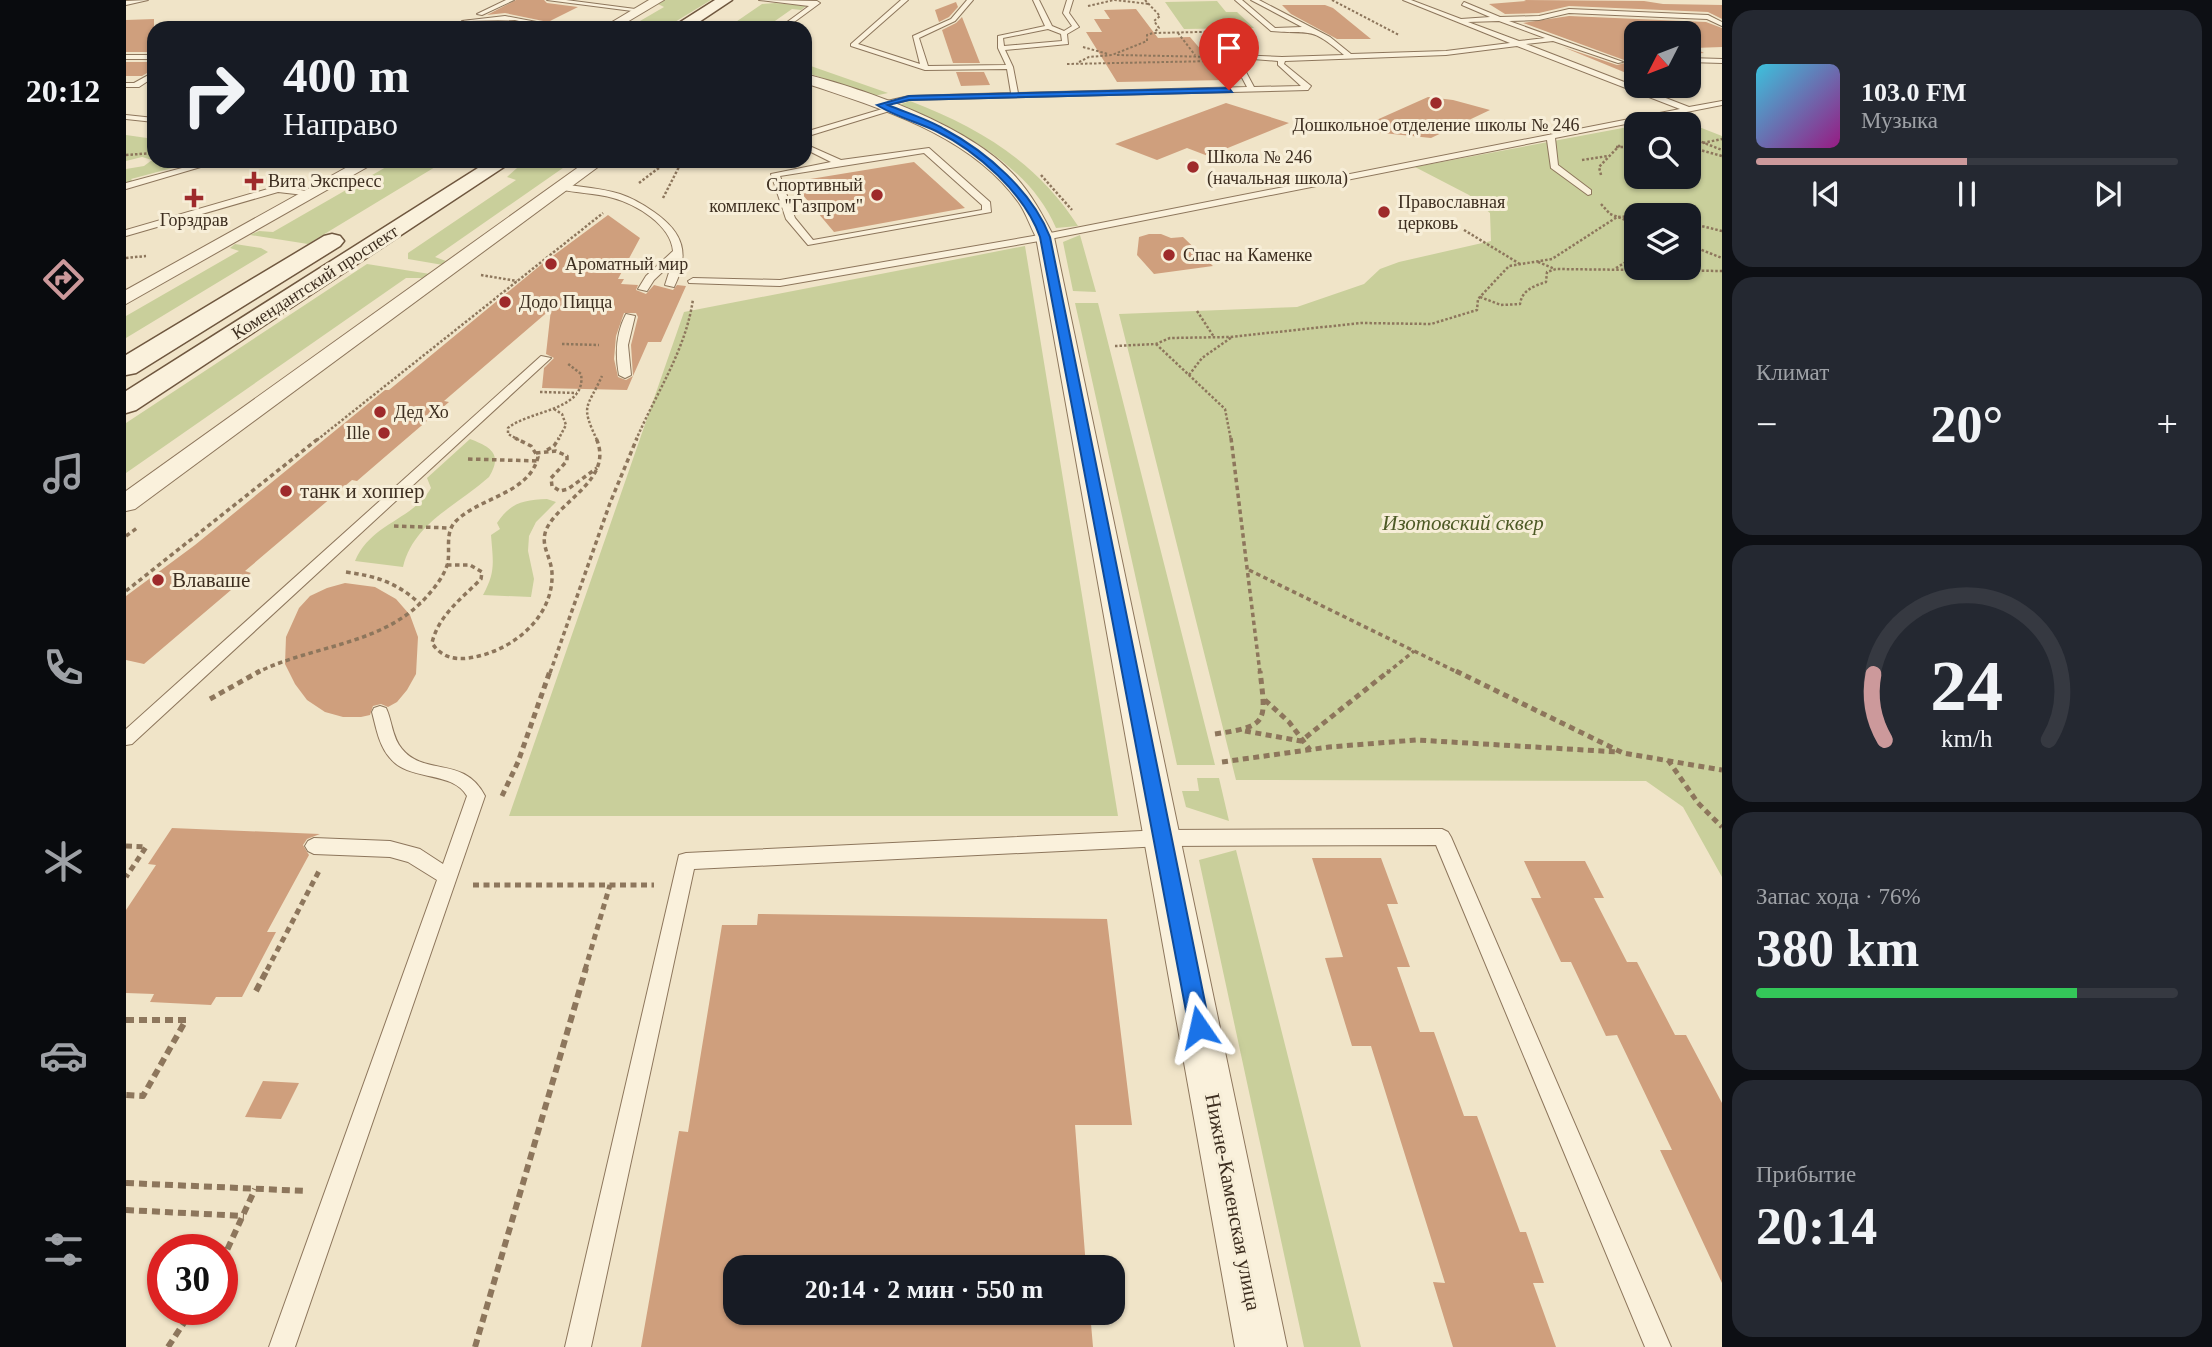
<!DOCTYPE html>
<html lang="ru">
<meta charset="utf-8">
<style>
:root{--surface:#171b24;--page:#242831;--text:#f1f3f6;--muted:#9ea1a6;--line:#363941;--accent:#cc999b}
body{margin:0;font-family:Georgia,serif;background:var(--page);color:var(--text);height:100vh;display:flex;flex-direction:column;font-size:26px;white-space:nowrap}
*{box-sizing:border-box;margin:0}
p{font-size:23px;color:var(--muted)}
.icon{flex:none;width:38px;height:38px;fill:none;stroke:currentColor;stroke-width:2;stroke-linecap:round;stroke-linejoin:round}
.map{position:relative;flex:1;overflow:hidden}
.drawer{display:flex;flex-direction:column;gap:10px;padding:10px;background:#0d0f14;width:490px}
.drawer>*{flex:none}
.guide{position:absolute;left:21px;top:21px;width:665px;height:147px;border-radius:21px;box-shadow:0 2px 5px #0004;background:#171b24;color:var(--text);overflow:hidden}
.needle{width:46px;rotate:228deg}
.controls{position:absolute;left:1498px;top:21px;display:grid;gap:14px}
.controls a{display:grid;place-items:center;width:77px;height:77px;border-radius:14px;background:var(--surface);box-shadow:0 2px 5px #0004;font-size:35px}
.speed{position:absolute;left:21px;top:1234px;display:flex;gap:14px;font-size:35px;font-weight:700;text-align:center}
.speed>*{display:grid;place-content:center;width:91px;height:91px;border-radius:50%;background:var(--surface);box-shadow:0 2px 5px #0004;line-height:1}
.speed .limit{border:10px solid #d22;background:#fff;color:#111}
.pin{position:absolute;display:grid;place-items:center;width:60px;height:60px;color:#fff;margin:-72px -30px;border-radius:50% 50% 50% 0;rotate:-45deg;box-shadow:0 0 7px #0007}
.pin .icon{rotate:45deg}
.me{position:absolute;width:77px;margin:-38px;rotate:349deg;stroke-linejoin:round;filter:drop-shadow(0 0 5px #0008)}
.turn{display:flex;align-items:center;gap:24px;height:147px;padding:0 21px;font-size:32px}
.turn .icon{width:91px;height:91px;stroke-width:2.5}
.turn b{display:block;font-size:49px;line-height:60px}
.big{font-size:52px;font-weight:700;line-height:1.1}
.drawer .widget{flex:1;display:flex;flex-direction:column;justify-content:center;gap:10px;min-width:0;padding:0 24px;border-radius:21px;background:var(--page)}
.drawer .dial{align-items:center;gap:0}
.dial svg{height:182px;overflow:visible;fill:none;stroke:var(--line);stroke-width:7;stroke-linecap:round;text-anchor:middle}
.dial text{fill:var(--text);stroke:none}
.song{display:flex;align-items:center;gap:21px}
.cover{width:84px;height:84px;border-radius:10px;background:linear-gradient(135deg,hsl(190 70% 55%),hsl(310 70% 35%))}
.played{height:7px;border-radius:4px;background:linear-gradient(90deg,var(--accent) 50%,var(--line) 50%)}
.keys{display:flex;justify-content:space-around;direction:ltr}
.heat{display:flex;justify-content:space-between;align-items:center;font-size:38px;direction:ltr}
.charge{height:10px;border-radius:5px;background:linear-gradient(90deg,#34c759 76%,var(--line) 0)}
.trip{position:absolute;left:597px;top:1255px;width:402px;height:70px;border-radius:21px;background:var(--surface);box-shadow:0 2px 5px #0004;font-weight:700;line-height:70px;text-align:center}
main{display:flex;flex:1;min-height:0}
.menu{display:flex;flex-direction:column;width:126px;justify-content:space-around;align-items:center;background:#090b0e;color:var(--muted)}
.menu .icon{width:49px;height:49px}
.menu .active{color:var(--accent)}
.menu b{font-size:32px;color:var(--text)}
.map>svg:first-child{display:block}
</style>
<main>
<nav class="menu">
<b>20:12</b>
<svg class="icon active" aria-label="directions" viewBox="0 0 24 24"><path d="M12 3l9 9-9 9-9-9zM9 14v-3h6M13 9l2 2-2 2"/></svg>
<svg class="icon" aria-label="music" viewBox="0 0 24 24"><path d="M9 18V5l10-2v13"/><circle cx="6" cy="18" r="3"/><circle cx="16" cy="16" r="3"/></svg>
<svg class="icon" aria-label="phone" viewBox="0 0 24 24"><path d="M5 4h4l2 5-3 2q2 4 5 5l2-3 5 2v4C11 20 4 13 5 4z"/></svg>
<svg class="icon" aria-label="climate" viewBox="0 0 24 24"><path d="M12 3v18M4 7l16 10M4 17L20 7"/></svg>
<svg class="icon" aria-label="car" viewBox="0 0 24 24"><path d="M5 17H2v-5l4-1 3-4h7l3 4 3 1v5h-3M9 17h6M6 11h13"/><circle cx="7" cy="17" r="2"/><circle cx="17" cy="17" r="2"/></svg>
<svg class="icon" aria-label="filters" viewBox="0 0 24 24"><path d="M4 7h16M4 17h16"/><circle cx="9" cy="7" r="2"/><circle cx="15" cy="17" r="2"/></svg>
</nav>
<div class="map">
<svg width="1596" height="1347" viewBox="0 0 1596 1347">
<rect width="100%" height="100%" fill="#f0e4c8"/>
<path fill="#c9cf9b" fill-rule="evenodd" d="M539,0H585L539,28H502L538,7L532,4Z
M1091,1L1100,12H1111L1128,28L1058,29L1039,2Z
M649,3L680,6L675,10L666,9L639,28H601L636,4Z
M679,64L762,93L748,96L679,72Z
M784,101C854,128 911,162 952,226L930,228C904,166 832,128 773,105Z
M1550,118L1596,136V877L1557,807L1520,781L1110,780L993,314L1171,307L1238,284L1254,269L1273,262L1365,241L1364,213L1343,195L1289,167ZM1510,124H1563V177H1510ZM1510,215H1563V268H1510Z
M0,135L28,139V161H74L79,164L71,167L65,163L5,179L9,184L0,185V169L18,166L26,160L16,157L0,161Z
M262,161H319L182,244L124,235L133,231L147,232L267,163Z
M399,161H447L309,257L320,261L317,265L282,259V253L390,180L381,177Z
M954,235L970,292L947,291L937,242Z
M109,244L135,248L142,252L0,338V316L113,251L104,248Z
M899,246L992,816H383L558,312Z
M241,264L304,274L296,278H280L0,473V423Z
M949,303H972L1089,765H1051Z
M344,439C365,447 377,454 363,477C331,506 288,522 277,567L229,561C245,523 287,520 305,488L301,478Z
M421,499L430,502L410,522L403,536L402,551L408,579L405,597L357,595C370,572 367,561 365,535L374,529L371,523C385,502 398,500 421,499Z
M1071,778H1093L1103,821L1060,807L1056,791H1073Z
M1110,850L1235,1347H1178L1073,860Z"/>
<path fill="#cf9f7d" d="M390,0H418L421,3L452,7L422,22L379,13L361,15Z
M1398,0L1518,1L1537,4L1596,5V19L1582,12L1443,6L1413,13L1379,14L1363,4L1400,1Z
M830,2L832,7L823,17L813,22L809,10Z
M1156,5H1199L1207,8L1245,39H1211L1165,14Z
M1010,9L1032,38L1064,37L1101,80L991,82L960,32H976L968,19H984L978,10Z
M1443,16L1580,22L1596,28V47L1568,48L1578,53L1563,54V33H1510V77L1437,47L1491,65L1499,63L1498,60L1397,23Z
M836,17L854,63H827L816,30L830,23Z
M28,19V52H0V20Z
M0,62H28V69L16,76H0Z
M830,72H858L864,85L835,86Z
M1302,97L1327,100L1364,110L1305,138L1228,130Z
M1100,103L1163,123L1082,156L1061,148L1031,160L989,144Z
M788,162L839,208L708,232L666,182Z
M482,215L514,238L492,279H498L495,284L512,285L510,290L520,294L528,285L547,290L551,285L560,286L535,342H522L507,376L505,345L512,317L510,313H498L490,336L488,359L492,377L500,380L507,376L501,390L416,388L418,368L428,358L420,354L425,309L318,401L323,402L260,456L231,481L226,480L119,571L125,573L18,664L0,660V596L69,545L259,390H263L416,264Z
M1023,234H1035L1045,238L1057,237L1087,266L1028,274L1011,255L1013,237Z
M219,583L249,587L270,599L284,615L292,637L290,674L281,690L271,702L262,707L255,704L247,706L244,715L235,717H217L199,712L181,700L169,684L159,664L160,637L173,608L184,596L201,588Z
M46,828L194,834L181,839L177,845L183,855L141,932H150L116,997H90L85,1005L24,1002L28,994L0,993V910L30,865L22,864Z
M1186,858H1255L1272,904H1261L1284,967H1271L1294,1032H1308L1338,1116H1351L1394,1232H1400L1418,1283H1407L1430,1347H1327L1307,1282L1319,1283L1245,1046H1226L1199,958L1217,957Z
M1398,861H1459L1478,898H1468L1501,962H1511L1549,1035H1560L1596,1103V1283L1534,1150H1546L1491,1035L1480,1036L1445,962H1435L1405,898H1415Z
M632,914L981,919L1006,1125H949L960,1267H609V1312H964L967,1347H515L553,1131L562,1132L596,925H631Z
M137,1081L173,1083L155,1119L119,1117Z"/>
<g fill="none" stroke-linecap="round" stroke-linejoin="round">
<g stroke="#8d765c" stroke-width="2">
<path id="lane" d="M22,0L0,5V1Z
M380,0H388L356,15L351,14Z
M421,0H440L517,10L514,12Z
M633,0L691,1L694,3L660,28H653L683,6Z
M775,0H782L732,44L794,64L787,36L825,19L841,0H847L829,21L793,38L802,66L880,65L872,48V36L919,26L907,0H913L926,26L938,31L946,26L937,13L941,0H947L943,13L953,27L941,34L942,44L879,50L887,67L892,93L1121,87L1106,59L1111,55L1156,57L1218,55C1183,25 1186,35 1145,31L1109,0H1116L1149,28L1176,27L1125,0H1133L1204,37L1225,54L1320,51L1384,43L1277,0H1285L1335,19L1364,17L1336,5L1338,2L1374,17L1413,16L1443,9L1582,15L1596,22V26L1581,19L1443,13L1413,20L1383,21L1497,62L1492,63L1427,41L1400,44L1563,107L1596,101V105L1429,138L1432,165L1465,190V194L1462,195L1425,168L1421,140L919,240L654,286L563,283L562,281L567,278L654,280L919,234L1554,109L1391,46L1320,55L1159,61L1158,64L1185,86L1182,90L783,100L755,107L752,103L783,96L885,93L881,69L799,70L725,46V44ZM1373,21L1419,38L1393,41L1342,22ZM922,29L935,34L936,41L878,46L877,38ZM1114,58L1152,61V65L1175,86L1128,87L1113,59Z
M379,16L421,24L422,28L389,20L336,21Z
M452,22L483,25L486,27L450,25Z
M0,55H28V59H0Z
M1563,58L1596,59V63L1563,62Z
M28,72V77L13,87H0V83H8Z
M763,107L770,109L679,137V132Z
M0,115L28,118V122L0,119Z
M679,144L715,160L803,148L864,202L865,212L682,245L660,219L645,174L705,162L679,149ZM798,153L856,205V210L687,240L669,218L654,176Z
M82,161H95L0,189V183Z
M435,184C455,187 475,188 494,194C506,198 518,205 528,212C558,233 564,254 548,287L539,285L546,263L528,280L521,291L512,289L520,276L547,251C545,225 510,204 487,198C469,193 450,193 432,189L431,187Z
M152,186L191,193L187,196L152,192L0,236V230Z
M500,314L509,316L502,345L505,375L499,378L493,375C489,354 490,333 500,314Z
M415,356L425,358L6,744L0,745V729Z
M254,706L260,708C266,720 266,738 276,749C299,777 338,755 359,796L169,1347H143L311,880L282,862L264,857L188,854L182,851L179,846L182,841L188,838L264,841L294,849L317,864L341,796C326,770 283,782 264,758C253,746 250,727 246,712L248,708Z
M1316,829L1322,832L1325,837L1545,1347H1519L1310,845L1037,846L568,869L465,1347H439L553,855L560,853L1037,830Z"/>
</g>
<g stroke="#8d765c" stroke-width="2">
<path id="street" d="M523,0H538L491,28H476Z
M679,74C742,90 843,126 887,174C905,193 916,214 928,237L1161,1347H1109L910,237C904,226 900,213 893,203C844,134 755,109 679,83Z
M232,161H252L0,304V290Z
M461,161H480L9,509L0,511V491Z"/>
</g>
<g stroke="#6f573f" stroke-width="3">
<path id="secondary" d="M589,0H606L564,28H545Z
M363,161H387L10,410L0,413V391Z
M206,234L214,236L218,241L214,246L10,373L0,375V355L198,236Z"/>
</g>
<path stroke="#8d765c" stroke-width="2" stroke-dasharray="2.5 2" stroke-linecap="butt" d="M1019,0L1034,16L1028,21L1033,28L1028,32
M1206,0L1273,35
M962,6L988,0L1023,4
M1052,33L1069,55
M957,47L982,54
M991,55L1090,57
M953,62L963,57L986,55L1021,41V35L1027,33L1119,31
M941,64L1090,61"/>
<path stroke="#8d765c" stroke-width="2.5" stroke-dasharray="2.5 2" stroke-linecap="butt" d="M1563,137L1596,150
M1577,143L1596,139
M1490,147H1510
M1563,147L1596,156
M0,155L28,153
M1456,160L1482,156
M915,175L946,210
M1475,175L1473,167L1495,144
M513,183L542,161
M537,198L556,161
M1475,204L1484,214L1510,224
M1563,223L1596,231
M1338,230L1394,264
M1563,245L1596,258
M0,258L20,256
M1412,262L1429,269
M1490,268L1510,256
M355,275L391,281
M1354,297L1375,305L1394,304C1396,290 1408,286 1420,282L1421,272L1430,269L1596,271
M1071,311L1088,337
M436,344L473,345
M1030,344L1099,409L1105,440
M989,346L1030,344L1044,338L1104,337L1235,323L1305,324L1351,310L1352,299L1383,266L1426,259L1491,217L1524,215
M1063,375L1076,358L1106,337
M414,392L451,393
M428,409L436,414L440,425L432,440
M191,440L477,213
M393,440L382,434V428C403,410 461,411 455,374L441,363
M471,440C454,404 461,409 476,376
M510,440C530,393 560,350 567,299"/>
<path stroke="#8d765c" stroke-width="3.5" stroke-dasharray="4.5 3.5" stroke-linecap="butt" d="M1105,438L1134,673
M421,450L428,446L433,438
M410,453L430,451L441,456V461L425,478L426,486L434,491L442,489L471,468
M342,459L412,461
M268,526L323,528
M0,536L11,528
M321,565H344L356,572L355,579C336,598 312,616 306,643C315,657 328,660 343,658C385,652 428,618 426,573C425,555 412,544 422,526C438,498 488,478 470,438
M1123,570L1333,673
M220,572C250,576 272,583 294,604
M0,591L193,438
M130,673C188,644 259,646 303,594C311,585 319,574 322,562C324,547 319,532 330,521C354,497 403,494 412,457L405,446L389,438
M424,673L484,503L511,438
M1261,673L1288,651"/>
<path stroke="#8d765c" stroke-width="5" stroke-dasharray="6 4.5" stroke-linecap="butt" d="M1330,671L1497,753L1596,770
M84,699L134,671
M1139,700L1163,722L1184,750
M1119,731L1175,741L1263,671
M1089,734C1143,726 1140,722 1134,671
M1542,760L1572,803L1596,827
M1096,762L1203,747L1290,740L1493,752
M376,796L392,762L424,671
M0,846L20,847L0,877
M347,885H528
M141,970L193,871
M459,970L484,885"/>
<path stroke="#8d765c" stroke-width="6" stroke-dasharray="8 5" stroke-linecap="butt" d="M130,991L142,968
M0,1020H60L17,1096L0,1095
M0,1183L181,1191
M0,1210L118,1216
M96,1261L129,1189
M42,1347L67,1309
M349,1347L460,968"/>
<use href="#lane" fill="#faf1dc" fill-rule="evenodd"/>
<use href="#street" fill="#faf1dc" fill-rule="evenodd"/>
<use href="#secondary" fill="#faf1dc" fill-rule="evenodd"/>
</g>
<path fill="#1a73e8" stroke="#114b97" stroke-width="2" d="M1103,88L1106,92L783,100L762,105C781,113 801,119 818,129C861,152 906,191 924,237L1084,1027L1081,1035L1073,1038L1066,1035L1063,1027L914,237C899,194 851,151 810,131C791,122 768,116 751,105L783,96Z"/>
<g fill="#9e2a2b" stroke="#f7eed8" stroke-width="2.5">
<circle cx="1310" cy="103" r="7"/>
<circle cx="1067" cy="167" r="7"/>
<path d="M124.5 170.5h7v7h7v7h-7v7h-7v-7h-7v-7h7z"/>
<circle cx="751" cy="195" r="7"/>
<path d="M64.5 187.5h7v7h7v7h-7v7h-7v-7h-7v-7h7z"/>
<circle cx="1258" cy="212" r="7"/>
<circle cx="1043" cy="255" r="7"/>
<circle cx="425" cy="264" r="7"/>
<circle cx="379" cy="302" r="7"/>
<circle cx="254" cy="412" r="7"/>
<circle cx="258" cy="433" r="7"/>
<circle cx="160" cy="491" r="7"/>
<circle cx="32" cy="580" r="7"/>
</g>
<g text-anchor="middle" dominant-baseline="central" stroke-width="6" stroke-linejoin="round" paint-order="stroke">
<g font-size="18" fill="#3d2e20" stroke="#f7eed8" text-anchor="start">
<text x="1310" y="125" text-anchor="middle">Дошкольное отделение школы № 246</text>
<text x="1081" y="157">Школа № 246<tspan x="1081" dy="21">(начальная школа)</tspan></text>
<text x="142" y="181">Вита Экспресс</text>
<text x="737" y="185" text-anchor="end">Спортивный<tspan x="737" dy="21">комплекс "Газпром"</tspan></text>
<text x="1272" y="202">Православная<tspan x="1272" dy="21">церковь</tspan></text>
<text x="68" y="220" text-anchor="middle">Горздрав</text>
<text x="1057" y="255">Спас на Каменке</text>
<text x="439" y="264">Ароматный мир</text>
<text x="393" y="302">Додо Пицца</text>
<text x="268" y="412">Дед Хо</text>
<text x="244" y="433" text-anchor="end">Ille</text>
</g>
<g font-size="18" fill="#3d2e20" stroke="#f7eed8">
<text transform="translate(189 282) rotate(-33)">Комендантский проспект</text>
</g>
<g font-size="21" fill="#3d2e20" stroke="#f7eed8" text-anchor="start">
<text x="174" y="491">танк и хоппер</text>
<text x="46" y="580">Влаваше</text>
</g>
<g font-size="21" font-style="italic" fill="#4d5a26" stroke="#f7eed8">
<text x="1337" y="523">Изотовский сквер</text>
</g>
<g font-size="21" fill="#3d2e20" stroke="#f7eed8">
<text transform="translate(1107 1202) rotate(79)">Нижне-Каменская улица</text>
</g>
</g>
</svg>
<div class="controls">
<a><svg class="needle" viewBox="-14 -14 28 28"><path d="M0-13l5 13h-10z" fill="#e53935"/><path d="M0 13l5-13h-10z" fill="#9ea1a6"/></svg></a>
<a><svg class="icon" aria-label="search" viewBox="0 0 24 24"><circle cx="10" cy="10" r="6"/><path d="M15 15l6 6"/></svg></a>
<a><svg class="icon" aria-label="layers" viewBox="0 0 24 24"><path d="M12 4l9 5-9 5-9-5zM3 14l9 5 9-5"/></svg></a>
</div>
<div class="speed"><div class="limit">30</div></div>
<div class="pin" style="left:1103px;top:90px;background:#d93025"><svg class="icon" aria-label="arrive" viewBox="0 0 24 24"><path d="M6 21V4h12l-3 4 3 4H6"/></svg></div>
<svg class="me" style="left:1073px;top:1027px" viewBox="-20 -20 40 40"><path d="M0-17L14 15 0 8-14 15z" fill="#1a73e8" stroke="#fff" stroke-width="4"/></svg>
<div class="trip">20:14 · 2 мин · 550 m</div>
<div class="guide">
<div class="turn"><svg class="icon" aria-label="right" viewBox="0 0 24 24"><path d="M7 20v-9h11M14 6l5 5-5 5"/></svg><div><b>400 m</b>Направо</div></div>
</div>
</div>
<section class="drawer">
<div class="widget">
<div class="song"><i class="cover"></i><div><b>103.0 FM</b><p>Музыка</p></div></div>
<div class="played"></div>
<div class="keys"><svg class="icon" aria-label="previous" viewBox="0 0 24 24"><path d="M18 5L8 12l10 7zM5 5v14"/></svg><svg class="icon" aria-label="pause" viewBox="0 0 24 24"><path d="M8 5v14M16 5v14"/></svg><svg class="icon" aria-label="next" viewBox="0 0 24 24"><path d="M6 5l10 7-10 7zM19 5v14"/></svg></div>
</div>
<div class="widget"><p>Климат</p>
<div class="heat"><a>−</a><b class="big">20°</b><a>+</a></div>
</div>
<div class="widget dial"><svg viewBox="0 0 100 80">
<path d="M14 69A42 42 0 1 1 86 69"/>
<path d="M14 69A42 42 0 0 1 9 40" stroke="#cc999b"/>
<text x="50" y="56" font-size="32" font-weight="700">24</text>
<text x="50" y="72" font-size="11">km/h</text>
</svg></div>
<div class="widget"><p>Запас хода · 76%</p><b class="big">380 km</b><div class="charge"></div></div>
<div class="widget"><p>Прибытие</p><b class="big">20:14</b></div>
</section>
</main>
